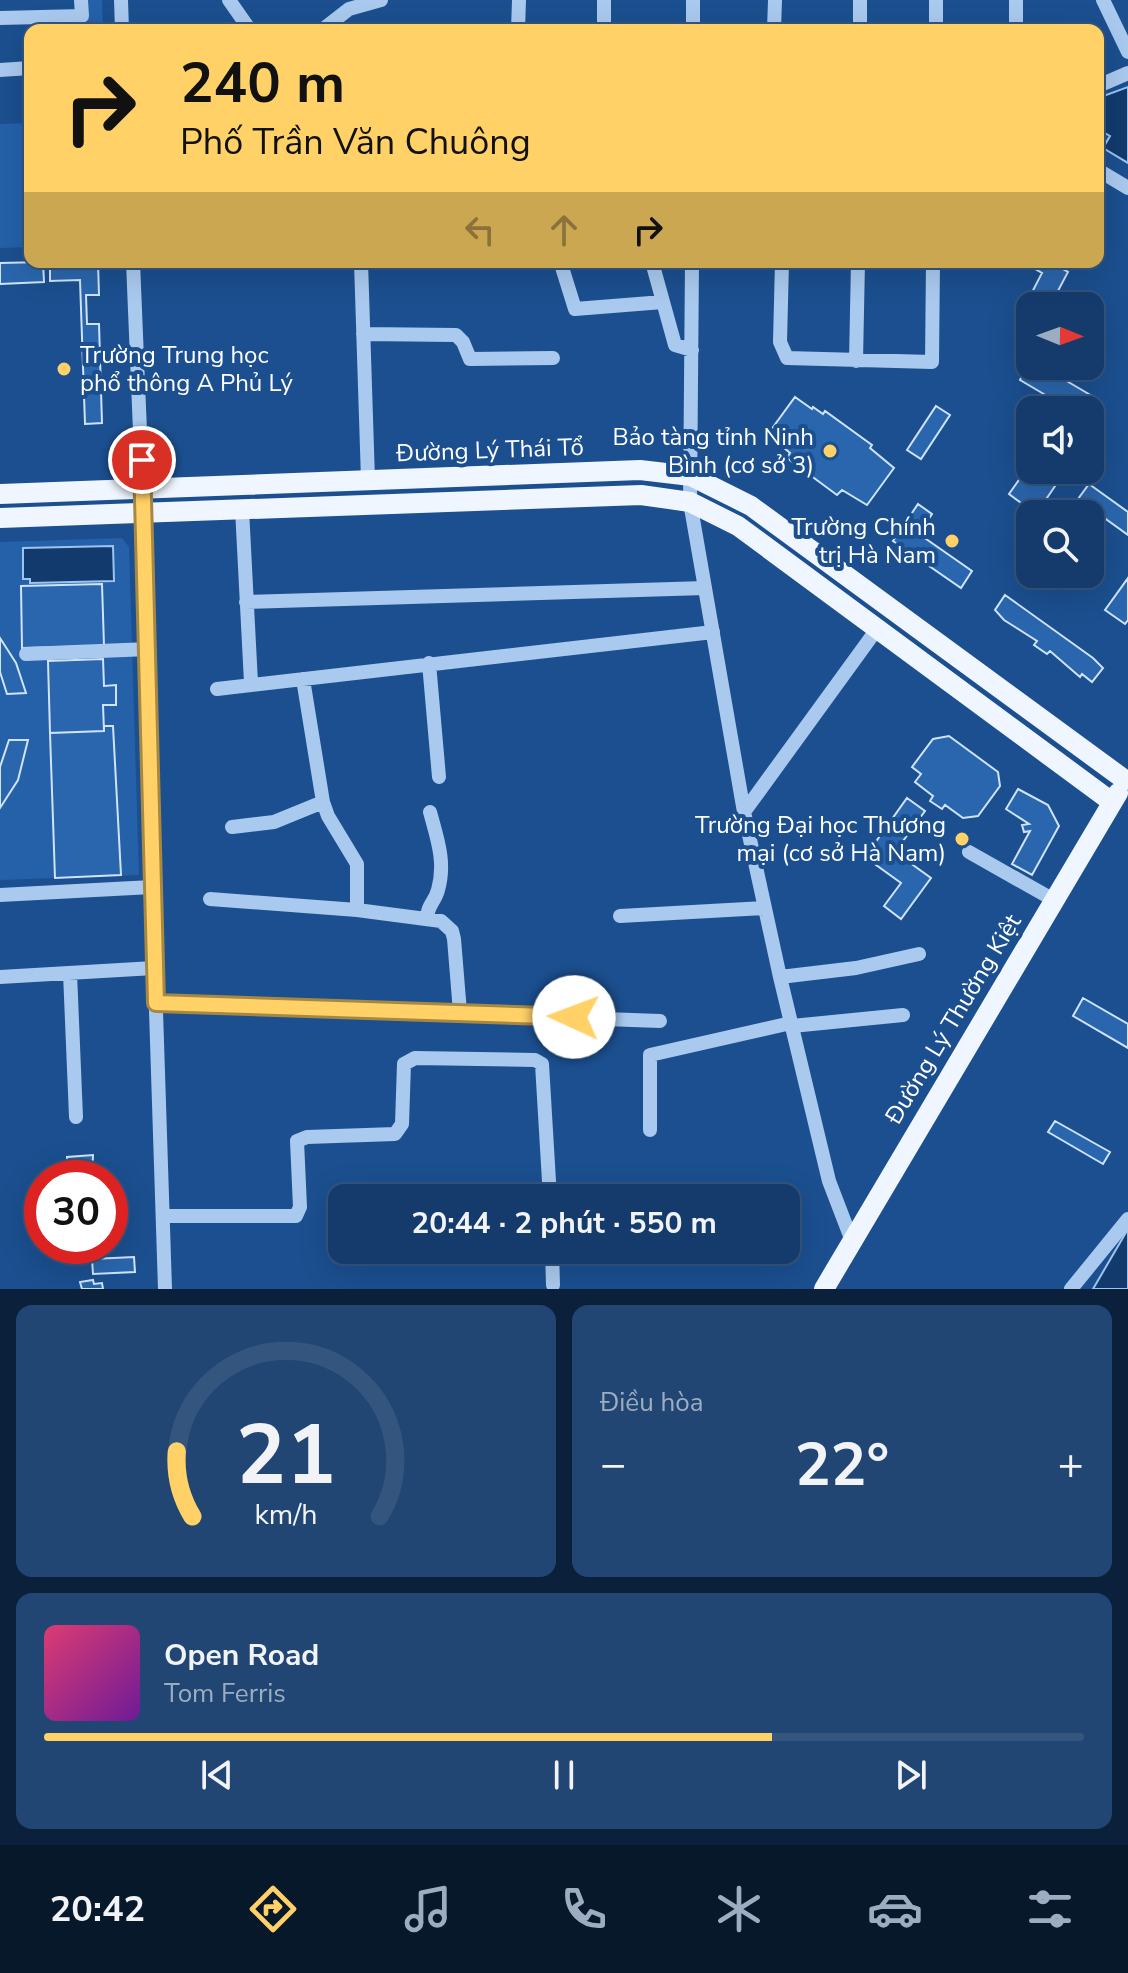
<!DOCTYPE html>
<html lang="vi">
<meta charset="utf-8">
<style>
:root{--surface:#143b6b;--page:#214673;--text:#f1f3f6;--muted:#9dadc1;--line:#33557e;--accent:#ffd166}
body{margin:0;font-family:"Nunito Sans",sans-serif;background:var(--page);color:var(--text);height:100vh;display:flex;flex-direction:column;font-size:30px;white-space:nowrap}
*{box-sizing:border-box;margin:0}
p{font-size:26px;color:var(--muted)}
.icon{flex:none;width:44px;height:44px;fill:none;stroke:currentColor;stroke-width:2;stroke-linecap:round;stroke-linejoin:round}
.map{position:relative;height:1289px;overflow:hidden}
.sheet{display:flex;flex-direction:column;gap:16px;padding:16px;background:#0b203b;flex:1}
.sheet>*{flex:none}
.guide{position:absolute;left:24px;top:24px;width:1080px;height:244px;border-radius:16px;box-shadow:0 8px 32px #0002,0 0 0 2px var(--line);background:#ffd166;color:#111;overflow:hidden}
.needle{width:52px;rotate:91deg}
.tools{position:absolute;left:1016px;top:292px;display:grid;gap:16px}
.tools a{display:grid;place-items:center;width:88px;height:88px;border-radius:16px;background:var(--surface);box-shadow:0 8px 32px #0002,0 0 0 2px var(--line);font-size:40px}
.speed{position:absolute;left:24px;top:1160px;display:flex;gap:16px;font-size:40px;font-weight:700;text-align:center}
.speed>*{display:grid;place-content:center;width:104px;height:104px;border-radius:50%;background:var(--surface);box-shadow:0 8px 32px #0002,0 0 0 2px var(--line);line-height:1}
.speed .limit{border:12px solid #d22;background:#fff;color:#111}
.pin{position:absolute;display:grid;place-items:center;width:68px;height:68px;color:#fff;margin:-34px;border:4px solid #fff;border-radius:50%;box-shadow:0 2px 8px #0007}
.me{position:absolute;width:88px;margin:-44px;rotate:272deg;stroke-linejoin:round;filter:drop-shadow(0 0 6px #0008)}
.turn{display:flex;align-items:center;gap:28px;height:168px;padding:0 24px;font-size:36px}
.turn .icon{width:104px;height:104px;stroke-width:2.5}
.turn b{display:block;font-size:56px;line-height:68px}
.lanes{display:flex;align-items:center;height:76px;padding:0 24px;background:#0003;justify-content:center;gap:40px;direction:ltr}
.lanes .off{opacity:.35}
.big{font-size:60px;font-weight:700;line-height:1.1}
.sheet .widget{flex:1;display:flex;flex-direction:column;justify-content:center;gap:12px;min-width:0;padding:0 28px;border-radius:16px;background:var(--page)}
.sheet .dial{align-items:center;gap:0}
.dial svg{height:208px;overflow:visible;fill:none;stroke:var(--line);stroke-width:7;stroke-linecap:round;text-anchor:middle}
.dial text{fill:var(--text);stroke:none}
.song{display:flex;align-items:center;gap:24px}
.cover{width:96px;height:96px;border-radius:12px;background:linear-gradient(135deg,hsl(340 70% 55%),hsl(280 70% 35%))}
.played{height:8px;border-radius:4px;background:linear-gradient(90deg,var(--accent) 70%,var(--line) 70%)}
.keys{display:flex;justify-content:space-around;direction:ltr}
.heat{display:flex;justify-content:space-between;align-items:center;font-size:44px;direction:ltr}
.sheet .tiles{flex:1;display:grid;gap:16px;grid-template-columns:1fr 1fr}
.widget:last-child{grid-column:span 2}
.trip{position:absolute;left:328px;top:1184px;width:472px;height:80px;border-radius:16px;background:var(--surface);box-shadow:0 8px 32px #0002,0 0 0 2px var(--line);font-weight:700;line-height:80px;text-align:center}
.tabs{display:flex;height:128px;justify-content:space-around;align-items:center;background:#08182b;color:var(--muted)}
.tabs .icon{width:56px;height:56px}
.tabs .active{color:var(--accent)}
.tabs b{font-size:36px;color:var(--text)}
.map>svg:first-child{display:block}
</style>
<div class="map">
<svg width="1128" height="1289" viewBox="0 0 1128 1289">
<rect width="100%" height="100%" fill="#1b4f8f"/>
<path fill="#2461a8" d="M87,0H102L103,30H35L42,21L87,20Z
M30,123V247L0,248V124Z
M122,538L129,547L139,875L0,880V542Z"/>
<path fill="#123a6d" stroke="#9cc4f0" stroke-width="2" d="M1128,87V163L1103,148L1110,136L1098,129V98Z
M113,546L114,581L30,583V579H23V548Z
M1128,1229V1289H1093Z"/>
<path fill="#2a66ad" stroke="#cfe3fa" stroke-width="2" d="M43,262L44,282L0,284V263Z
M50,262H98L99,295H86L87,324H99L102,423L85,424L80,280L50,281Z
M1039,262H1050L1068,272L1050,306L1027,302L1042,273L1035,269Z
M1030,363V366H1041L1099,400L1090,415V410H1071L1020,380Z
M795,397L812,409L813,407L823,414L825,411L872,445L870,448L894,468L867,505L842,490L837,495L787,458L790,453L768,434Z
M936,406L950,415L921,459L907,450Z
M1030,464V470H1066L1036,514L1009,494Z
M1089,484L1128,512V535L1078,499Z
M918,504L932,514L919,534L972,571L961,588L893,541Z
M1128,578V620L1125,624L1105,610Z
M102,584L104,646L22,648L21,586Z
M1005,595L1093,658L1103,668L1092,682L1082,674L1080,677L1050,651L1047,654L1034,645L1037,641L1004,620L995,610Z
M0,638L16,663L26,693L7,694L0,672Z
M103,659L104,686L116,685V705H103L104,731L50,733L48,661Z
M104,726H113L121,875L55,878L50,733L104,731Z
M949,736L998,772L1000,786L978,816L963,818L945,805L942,809L930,801L933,796L915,782L921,774L912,767L933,739Z
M9,740H28L18,780L0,808V767Z
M1018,789L1048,805L1059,826L1032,875L1012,864L1030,831L1024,832L1022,825L1029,824L1006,809Z
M907,798L925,811L895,852L931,878L901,919L884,906L901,883L865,857Z
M1083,998L1128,1024V1048L1073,1016Z
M1055,1121L1110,1152L1103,1164L1048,1132Z
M93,1155L92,1178H68L67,1157Z
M72,1246H98V1251L73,1253Z
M134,1257L135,1272L93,1274L92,1259Z
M93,1280L94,1284L102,1283L103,1289H82L80,1282Z"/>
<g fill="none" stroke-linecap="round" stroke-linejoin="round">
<path stroke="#a9c9ee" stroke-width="14" d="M121,0L122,30
M229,0L250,30
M1103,0L1128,52
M0,18L82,16L81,0
M322,30L349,9L381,0
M518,30L519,0
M604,30V0
M693,30V0
M774,30L775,0
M860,30V0
M936,30V0
M1016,30V0
M0,70L30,68
M1098,86L1128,73
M1098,170L1128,188
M133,262L149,649L152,887L165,1289
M361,262L368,480
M652,262L675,345L692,350
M692,262L690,502L744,812L780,977L829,1181L852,1241
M782,262L780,342L787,358L932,362L933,262
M561,264L575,309L663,302
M363,334L456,335L463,342L470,359L553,358
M856,361L858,262
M242,509L251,683
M246,602L705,588
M26,654L149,649
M429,663L439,777
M303,679L323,802L328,816L357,864V910
M217,689L713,632
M744,812L877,629
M232,827L274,822L323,802
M969,852L1054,900
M0,895L152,887
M210,899L357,910L441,921L452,931L454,939L460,1012
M620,916L765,908
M427,919C427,905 435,902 438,890C446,862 437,838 430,812
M70,973L76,1117
M0,977L154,968
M780,977L856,968L919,954
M156,1003L660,1021
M792,1026L903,1015
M650,1130V1055L791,1023
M164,1216H296L300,1207L297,1141L307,1137L395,1134L402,1124L404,1064L415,1058L535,1060L542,1064L550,1198
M552,1250L553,1285
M1071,1289L1128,1219"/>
<path stroke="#f0f6ff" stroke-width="20" d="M0,494L640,470L691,476L751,506L1125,780
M0,518L641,495L690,502L738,526L1112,802
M824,1289L1118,793"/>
</g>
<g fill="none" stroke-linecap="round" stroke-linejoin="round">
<g stroke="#a68842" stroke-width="20">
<path id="route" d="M142,460L156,1003L574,1017"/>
</g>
<use href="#route" stroke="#ffd166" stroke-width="14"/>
</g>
<g fill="#ffd166" stroke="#1b4f8f" stroke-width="3">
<circle cx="64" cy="369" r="8"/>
<circle cx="830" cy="451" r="8"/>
<circle cx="952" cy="541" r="8"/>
<circle cx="962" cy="839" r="8"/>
</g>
<g text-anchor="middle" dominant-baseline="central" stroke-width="8" stroke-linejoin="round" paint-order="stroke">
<g font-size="24" fill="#fff" stroke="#1b4f8f" text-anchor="end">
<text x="80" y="355" text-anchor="start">Trường Trung học<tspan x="80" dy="28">phổ thông A Phủ Lý</tspan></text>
<text x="814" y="437">Bảo tàng tỉnh Ninh<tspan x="814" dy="28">Bình (cơ sở 3)</tspan></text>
<text x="936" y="527">Trường Chính<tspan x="936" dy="28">trị Hà Nam</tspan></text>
<text x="946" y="825">Trường Đại học Thương<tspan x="946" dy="28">mại (cơ sở Hà Nam)</tspan></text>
</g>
<g font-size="24" fill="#fff" stroke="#1b4f8f">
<text transform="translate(490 450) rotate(-2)">Đường Lý Thái Tổ</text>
<text transform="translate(953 1019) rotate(-59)">Đường Lý Thường Kiệt</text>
</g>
</g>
</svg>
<div class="tools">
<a><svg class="needle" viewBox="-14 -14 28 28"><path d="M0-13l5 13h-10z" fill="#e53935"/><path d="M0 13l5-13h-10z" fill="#9dadc1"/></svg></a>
<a><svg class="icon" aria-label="sound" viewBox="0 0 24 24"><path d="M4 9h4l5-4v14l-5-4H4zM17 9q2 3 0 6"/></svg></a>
<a><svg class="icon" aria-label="search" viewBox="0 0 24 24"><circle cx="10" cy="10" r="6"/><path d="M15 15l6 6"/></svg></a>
</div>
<div class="speed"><div class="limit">30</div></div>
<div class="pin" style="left:142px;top:460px;background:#d93025"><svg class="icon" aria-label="arrive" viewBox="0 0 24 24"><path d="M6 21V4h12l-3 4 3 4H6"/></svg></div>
<svg class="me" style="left:574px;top:1017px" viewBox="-20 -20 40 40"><circle r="19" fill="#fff"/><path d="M0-13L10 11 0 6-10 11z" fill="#ffd166"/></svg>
<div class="trip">20:44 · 2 phút · 550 m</div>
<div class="guide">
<div class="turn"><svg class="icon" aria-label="right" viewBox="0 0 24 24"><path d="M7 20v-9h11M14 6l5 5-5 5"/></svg><div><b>240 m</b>Phố Trần Văn Chuông</div></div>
<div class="lanes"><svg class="icon off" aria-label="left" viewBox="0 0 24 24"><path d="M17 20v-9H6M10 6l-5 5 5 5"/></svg><svg class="icon off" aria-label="ahead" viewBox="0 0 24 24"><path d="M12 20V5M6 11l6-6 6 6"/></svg><svg class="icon" aria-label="right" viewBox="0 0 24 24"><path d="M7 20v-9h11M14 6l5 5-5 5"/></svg></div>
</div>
</div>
<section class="sheet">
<div class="tiles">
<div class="widget dial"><svg viewBox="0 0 100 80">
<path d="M14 69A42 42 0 1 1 86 69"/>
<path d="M14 69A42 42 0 0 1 8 44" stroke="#ffd166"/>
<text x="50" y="56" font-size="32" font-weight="700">21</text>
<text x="50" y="72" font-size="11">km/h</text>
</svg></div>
<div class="widget"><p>Điều hòa</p>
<div class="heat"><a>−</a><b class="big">22°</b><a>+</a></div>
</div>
<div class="widget">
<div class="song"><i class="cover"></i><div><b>Open Road</b><p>Tom Ferris</p></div></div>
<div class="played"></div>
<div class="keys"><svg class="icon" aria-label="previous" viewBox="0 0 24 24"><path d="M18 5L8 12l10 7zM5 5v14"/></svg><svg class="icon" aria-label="pause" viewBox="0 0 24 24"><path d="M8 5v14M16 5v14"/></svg><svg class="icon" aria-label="next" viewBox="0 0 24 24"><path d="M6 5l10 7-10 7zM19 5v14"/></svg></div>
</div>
</div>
</section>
<nav class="tabs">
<b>20:42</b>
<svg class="icon active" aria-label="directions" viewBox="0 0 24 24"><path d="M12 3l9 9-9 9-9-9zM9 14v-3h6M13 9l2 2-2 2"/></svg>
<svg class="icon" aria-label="music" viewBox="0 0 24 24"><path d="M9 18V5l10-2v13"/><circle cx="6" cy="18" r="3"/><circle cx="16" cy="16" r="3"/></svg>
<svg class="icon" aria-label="phone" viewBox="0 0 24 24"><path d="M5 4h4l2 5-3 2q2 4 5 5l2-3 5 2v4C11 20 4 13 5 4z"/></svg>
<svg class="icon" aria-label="climate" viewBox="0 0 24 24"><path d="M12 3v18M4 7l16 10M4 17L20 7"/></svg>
<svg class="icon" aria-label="car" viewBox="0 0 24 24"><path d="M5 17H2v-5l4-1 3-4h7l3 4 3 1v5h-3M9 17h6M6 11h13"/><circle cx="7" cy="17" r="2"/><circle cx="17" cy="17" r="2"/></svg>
<svg class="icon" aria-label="filters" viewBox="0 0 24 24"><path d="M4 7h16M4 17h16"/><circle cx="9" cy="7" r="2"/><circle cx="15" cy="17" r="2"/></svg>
</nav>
